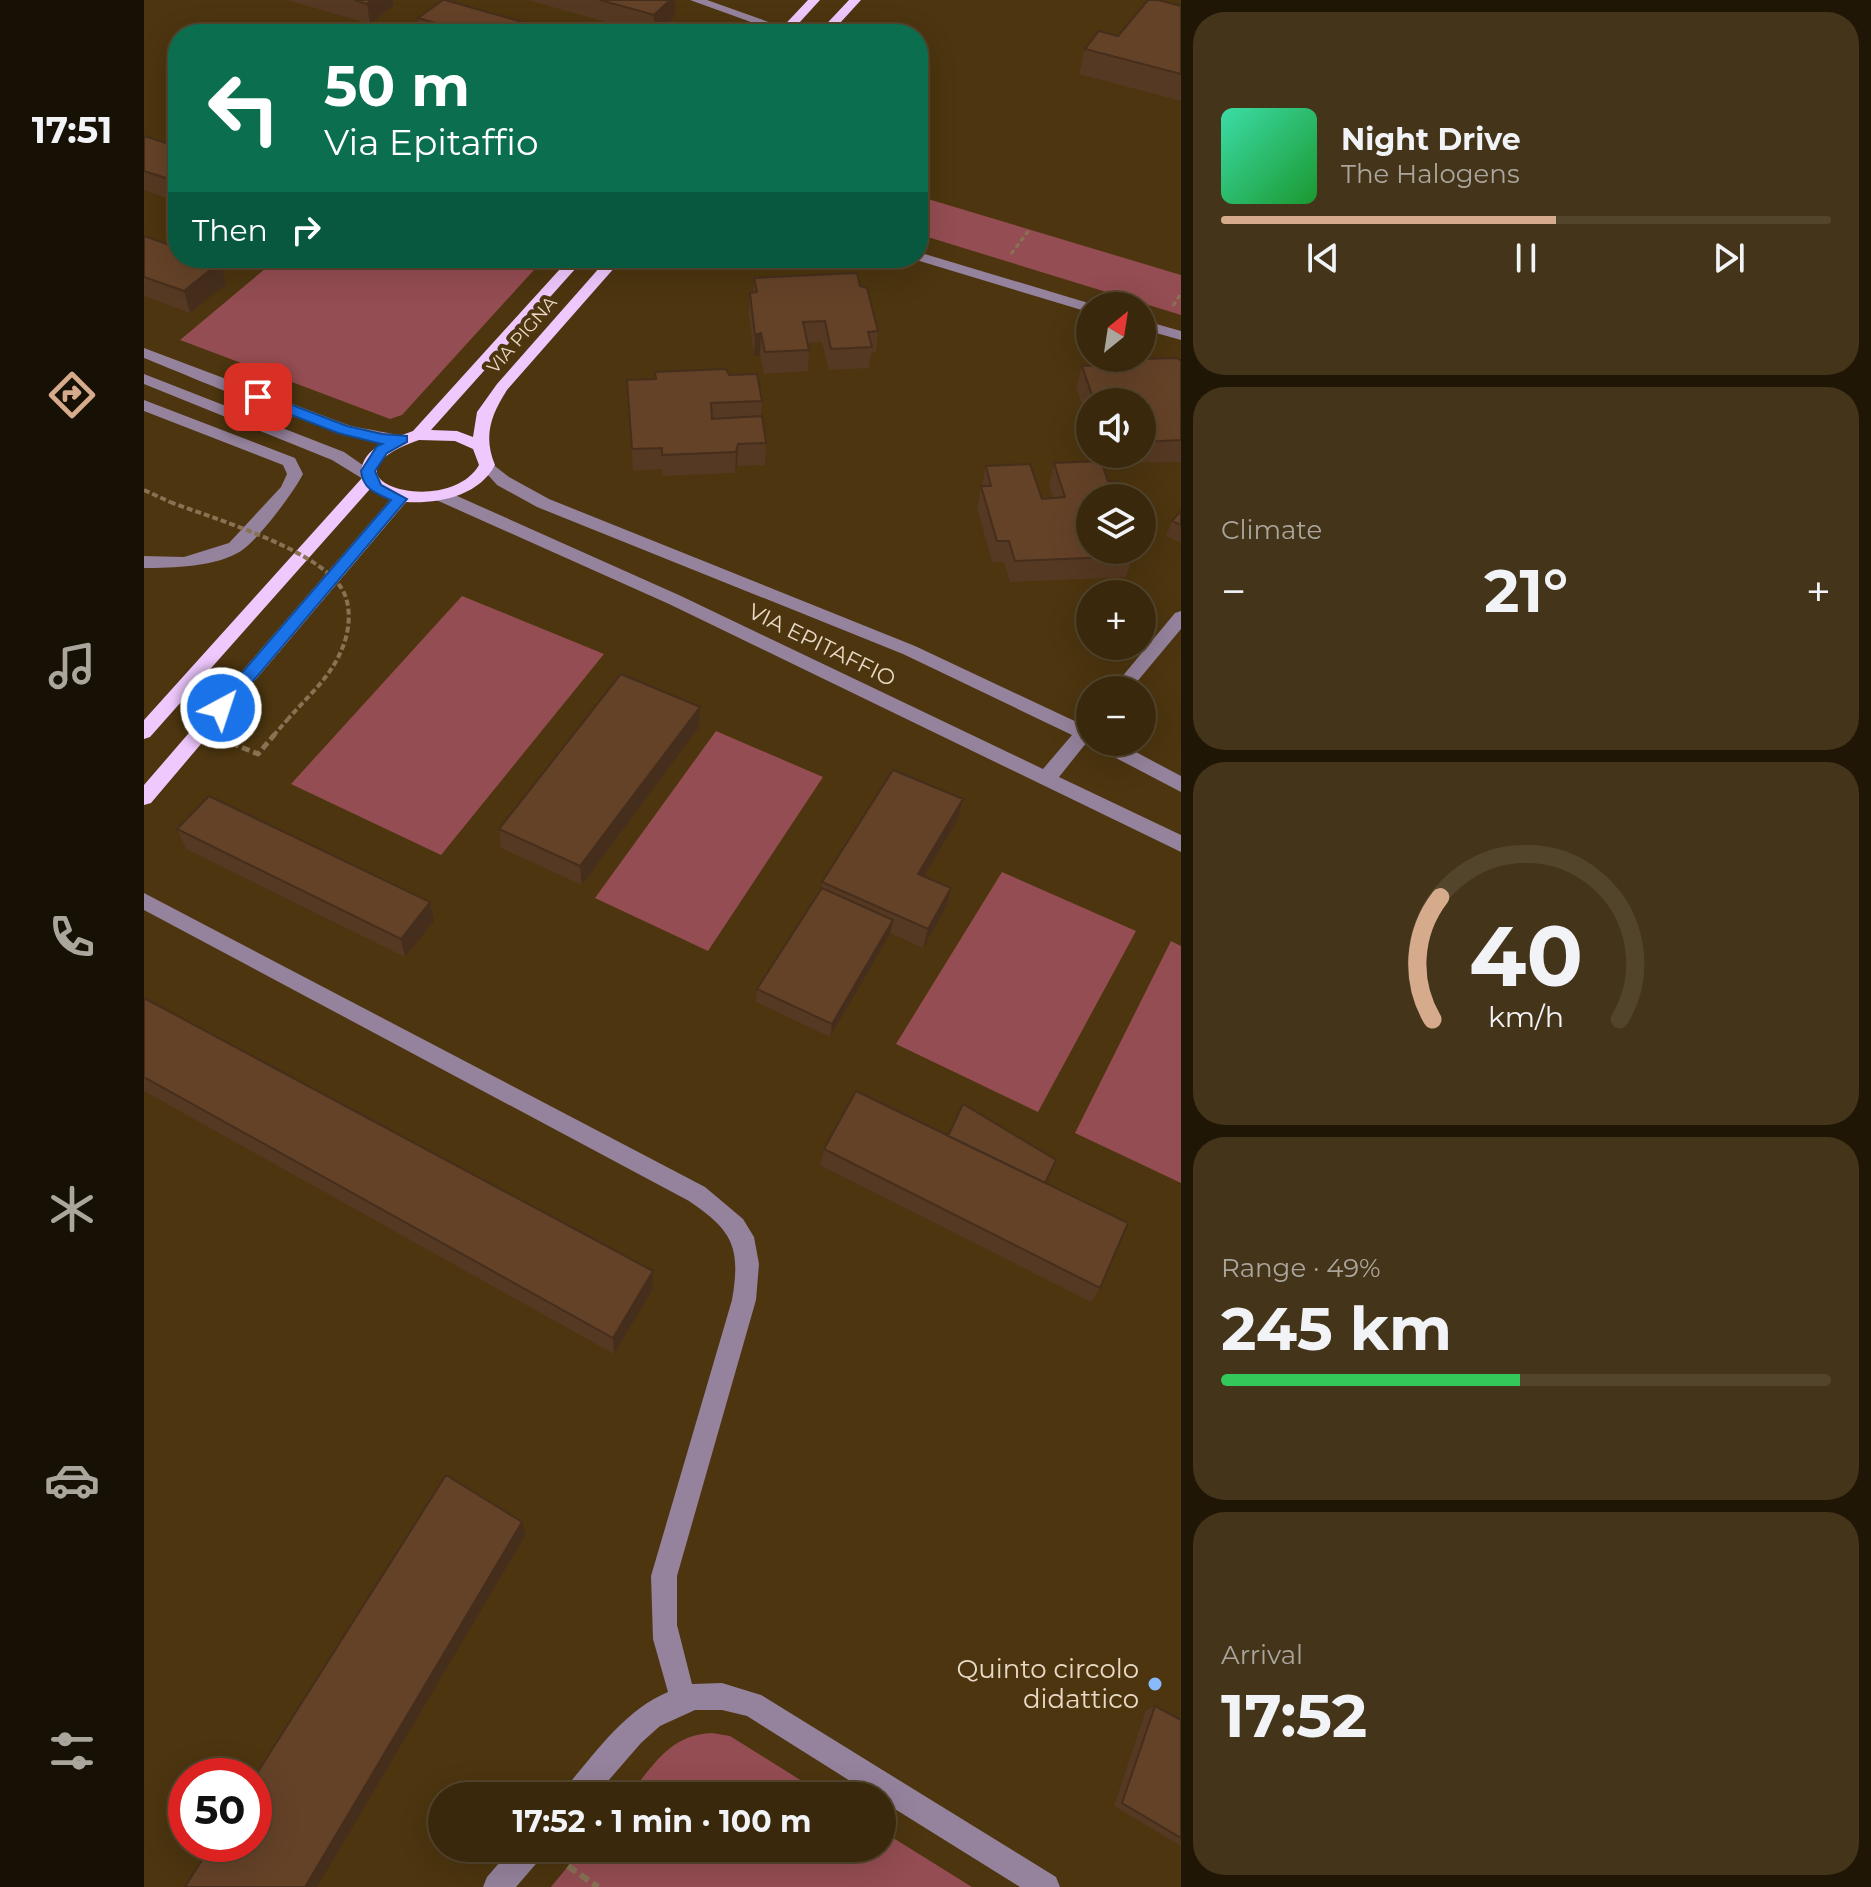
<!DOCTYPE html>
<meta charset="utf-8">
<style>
:root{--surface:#39280b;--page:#443419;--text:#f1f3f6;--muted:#aba69d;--line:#53442c;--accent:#d6ab8b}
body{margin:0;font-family:Montserrat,sans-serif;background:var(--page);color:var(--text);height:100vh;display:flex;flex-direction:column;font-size:30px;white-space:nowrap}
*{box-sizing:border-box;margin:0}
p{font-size:26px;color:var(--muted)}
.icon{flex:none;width:44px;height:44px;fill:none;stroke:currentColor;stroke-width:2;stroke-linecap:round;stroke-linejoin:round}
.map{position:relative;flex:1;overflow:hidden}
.side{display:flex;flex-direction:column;gap:12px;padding:12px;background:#1f1606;width:690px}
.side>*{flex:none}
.guide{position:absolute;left:24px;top:24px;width:760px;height:244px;border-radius:32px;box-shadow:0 8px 32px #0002,0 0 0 2px var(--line);background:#0b6e4f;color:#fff;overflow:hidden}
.needle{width:52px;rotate:30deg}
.fabs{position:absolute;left:932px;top:292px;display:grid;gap:16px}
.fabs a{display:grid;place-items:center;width:80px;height:80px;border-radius:50%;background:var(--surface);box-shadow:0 8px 32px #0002,0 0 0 2px var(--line);font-size:40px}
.speed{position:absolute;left:24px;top:1758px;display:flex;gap:16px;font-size:40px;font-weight:700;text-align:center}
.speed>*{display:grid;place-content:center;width:104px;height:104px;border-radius:50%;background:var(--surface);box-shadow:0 8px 32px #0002,0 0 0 2px var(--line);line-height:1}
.speed .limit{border:12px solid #d22;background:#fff;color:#111}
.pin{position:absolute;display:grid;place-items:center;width:68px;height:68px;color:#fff;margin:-34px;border-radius:16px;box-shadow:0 4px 12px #0006}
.me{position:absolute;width:88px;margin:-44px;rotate:40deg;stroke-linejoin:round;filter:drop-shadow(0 0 6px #0008)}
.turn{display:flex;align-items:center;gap:28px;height:168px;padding:0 24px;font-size:36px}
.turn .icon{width:104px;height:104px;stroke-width:2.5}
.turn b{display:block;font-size:56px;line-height:68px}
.then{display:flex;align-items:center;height:76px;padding:0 24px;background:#0003;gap:16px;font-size:30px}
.big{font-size:60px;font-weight:700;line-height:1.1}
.side .tile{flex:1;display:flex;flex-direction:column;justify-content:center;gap:12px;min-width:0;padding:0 28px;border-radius:32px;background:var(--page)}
.side .dial{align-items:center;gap:0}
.dial svg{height:208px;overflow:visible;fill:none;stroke:var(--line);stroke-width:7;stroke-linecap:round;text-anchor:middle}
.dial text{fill:var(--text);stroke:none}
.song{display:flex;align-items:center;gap:24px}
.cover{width:96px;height:96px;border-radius:12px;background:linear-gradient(135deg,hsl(160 70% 55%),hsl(130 70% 35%))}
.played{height:8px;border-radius:4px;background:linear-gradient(90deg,var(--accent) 55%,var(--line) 55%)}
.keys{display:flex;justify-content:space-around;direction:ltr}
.heat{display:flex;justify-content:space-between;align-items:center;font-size:44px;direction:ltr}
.charge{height:12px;border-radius:6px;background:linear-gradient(90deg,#34c759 49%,var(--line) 0)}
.trip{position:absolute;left:284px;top:1782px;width:468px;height:80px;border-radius:40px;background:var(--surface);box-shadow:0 8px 32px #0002,0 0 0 2px var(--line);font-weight:700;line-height:80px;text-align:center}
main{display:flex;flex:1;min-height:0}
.tab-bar{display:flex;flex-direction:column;width:144px;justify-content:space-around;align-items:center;background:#171004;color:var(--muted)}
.tab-bar .icon{width:56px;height:56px}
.tab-bar .current{color:var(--accent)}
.tab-bar b{font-size:36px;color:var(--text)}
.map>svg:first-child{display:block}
</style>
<main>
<nav class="tab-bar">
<b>17:51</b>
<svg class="icon current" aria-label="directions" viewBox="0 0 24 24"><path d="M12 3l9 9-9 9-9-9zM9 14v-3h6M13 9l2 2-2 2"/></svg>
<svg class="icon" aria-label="music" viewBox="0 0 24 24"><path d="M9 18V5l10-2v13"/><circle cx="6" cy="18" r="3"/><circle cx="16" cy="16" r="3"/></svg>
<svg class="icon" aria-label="phone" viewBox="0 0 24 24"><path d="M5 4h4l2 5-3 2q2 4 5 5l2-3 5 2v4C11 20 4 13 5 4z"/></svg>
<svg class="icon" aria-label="climate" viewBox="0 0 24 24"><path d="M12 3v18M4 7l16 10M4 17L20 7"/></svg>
<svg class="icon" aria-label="car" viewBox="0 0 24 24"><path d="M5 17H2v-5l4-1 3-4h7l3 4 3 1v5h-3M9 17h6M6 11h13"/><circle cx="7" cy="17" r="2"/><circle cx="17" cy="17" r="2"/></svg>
<svg class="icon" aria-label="filters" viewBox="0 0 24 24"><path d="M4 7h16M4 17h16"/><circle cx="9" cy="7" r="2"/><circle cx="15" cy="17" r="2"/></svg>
</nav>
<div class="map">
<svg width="1037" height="1887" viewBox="0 0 1037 1887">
<rect width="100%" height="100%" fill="#4c350f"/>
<path fill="#944d52" d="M774,196L1037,275V315L774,234Z
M134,258H393L399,260L258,415L246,419L36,340Z
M318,596L460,654L297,855L147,784Z
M572,731L679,777L564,951L451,898Z
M858,872L992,931L894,1112L752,1044Z
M1027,941L1037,946V1183L931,1133Z
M568,1733L586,1736L682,1796H484C510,1765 525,1735 568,1733Z
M738,1831L828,1887H407L439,1848H738Z"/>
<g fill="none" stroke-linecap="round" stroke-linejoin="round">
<path stroke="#877354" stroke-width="3" stroke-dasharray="5 3" stroke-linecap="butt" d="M867,254L886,229
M1029,306L1037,293"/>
<path stroke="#877354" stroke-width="4" stroke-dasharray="6 3" stroke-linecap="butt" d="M0,490L26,502
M129,736L144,719"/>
<path stroke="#877354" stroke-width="5" stroke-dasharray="8 4" stroke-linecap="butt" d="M87,743L114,754L131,734"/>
<path stroke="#877354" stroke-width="6" stroke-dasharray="10 5" stroke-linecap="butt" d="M424,1866L454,1887"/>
<path fill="#95829c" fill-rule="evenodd" d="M546,0H563L647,30L637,33Z
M774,252L951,305L952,306H946V312L941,311L769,259L774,258Z
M998,320L1037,331V340L998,329Z
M0,348L204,425C217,429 259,434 266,439C242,462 38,373 0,358Z
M0,374L200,452L233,475L225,480L219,479L188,460L0,384Z
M0,400L151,458L159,474C150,492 114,540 97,551C72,567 28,568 0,568V556L40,557L85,543L137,487L143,474L139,465L0,411Z
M343,460L365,477L405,499L771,646L937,724L946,719V742H973L1037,776V792L951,747L948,742H943L915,777L1037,835V852L525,604L290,499V491H302L537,596L899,769L928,735L759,654L393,507L353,485L335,465Z
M1037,611V629L986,690H967L1031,613Z
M0,893L561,1187L599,1219L610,1237L615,1264L612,1300L533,1576V1625L548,1684L578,1683L617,1695L912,1877L916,1887H876L738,1801V1796H730L603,1716L578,1710H551L516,1726L497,1743L451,1796H419L423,1786C452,1752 481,1710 524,1692L509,1639L507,1576L588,1300C597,1247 589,1231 545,1201L0,910Z
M368,1848H401L397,1858L372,1887H339L343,1877Z"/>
<path fill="#efc8fe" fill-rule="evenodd" d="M664,0H676L645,34H632Z
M705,0H717L686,34H673Z
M426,258H441L287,430L313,431L329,437L333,412L353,384L464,258H479L363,390C347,415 339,436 351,465C335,496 294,504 262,502L7,803L0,805V785L246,500L226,489L6,737L0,739V720L218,478C213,449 247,439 269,431ZM275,440L311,441L329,449L335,465C303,520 164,479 275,440Z"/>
<path stroke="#877354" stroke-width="4" stroke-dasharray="6 3" stroke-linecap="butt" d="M26,502C71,519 169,548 196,586C209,604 206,632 197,651C186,678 162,698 144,719"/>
</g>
<path fill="#563922" d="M143,0H249L250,5L226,24Z
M383,0H531V16L512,34H505Z
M1037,6V101L935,74L941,49L974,36Z
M274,18L421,34H276Z
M0,136L34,147V202L0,190Z
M0,236L76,262L82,284L46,313L0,296Z
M610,278L716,286L734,331L732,352L727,353L725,368L685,370L678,342L664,343L665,350L664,371L620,374L616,355L610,356L605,314L606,293L609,292Z
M1037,361V462L985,463L983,456L958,457L957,454H998V402H946V416H942L932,387L938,366Z
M585,375L618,401L617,416L622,443L621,465L593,466L591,473L518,476V469L489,471L483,380Z
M910,463L946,498L989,556L982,577L866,582L860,562H848L833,507L842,466L898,499L909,498L905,485Z
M1037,511V543L1022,536L1028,521Z
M556,707L555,727L438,885L357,848L355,829Z
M819,799L814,819L780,876L807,888L802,907L779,948L746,933L686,1037L612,1002L613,989L678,888V882Z
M33,829L286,902L290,921L261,957L42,849Z
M0,998L509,1271V1289L470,1354L0,1091Z
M680,1149L901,1183L956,1288L947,1302L676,1165Z
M1011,1706L1037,1720V1846L970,1806L1002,1710Z"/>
<path fill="#462e1c" d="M227,0H249L250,5L226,24L223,4Z
M526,0H531V16L512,34H510V15Z
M76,262L82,284L46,313L40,291Z
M617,333L616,355L610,356L611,335Z
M594,444L593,466L591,473L592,452Z
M556,707L555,727L438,885L436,866Z
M819,799L814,819L770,893L774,874Z
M807,888L802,907L779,948L784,929Z
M286,902L290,921L261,957L257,939Z
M749,920L746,934L686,1037L688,1024Z
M509,1271V1289L470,1354L469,1338Z
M378,1522L382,1534L173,1887H161Z"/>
<path fill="#644228" stroke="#462e1c" stroke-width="2" d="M210,0H227L223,4Z
M299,0H301L421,34H329L274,18Z
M456,0H526L510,15Z
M1004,0H1014L1037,6V74L941,49L955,31L974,36Z
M0,136L34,147V182L0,171Z
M0,236L34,248V258H64L76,262L40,291L0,277Z
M713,273L716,286L723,288L734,331L724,332L728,347L687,349L681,321L659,322L665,350L621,352L617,333L611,335L606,293L613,292L610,278Z
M1033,358L1037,361V440L998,442L999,405L995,394L948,395L938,366L960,365L961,360Z
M582,369L585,375L613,374L618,401L567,403L568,419L618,416L622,443L594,444L592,452L518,455V448L488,449L483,380L512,379L511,372Z
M957,461L964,481L975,482L980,498H946V550H987L989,556L871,561L865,541H853L837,486H847L842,466L886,464L898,499L921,497L910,463Z
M1037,511V525L1028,521Z
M477,674L556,707L436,866L355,829Z
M749,770L819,799L774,874L807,888L784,929L678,882Z
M65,796L286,902L257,939L33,829Z
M678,888L749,920L688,1024L613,989Z
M0,998L509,1271L469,1338L0,1077Z
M712,1091L984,1223L956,1288L680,1149Z
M819,1104L912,1160L901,1183L804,1136Z
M302,1475L378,1522L161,1887H41L68,1844H110V1778Z
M1011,1706L1037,1720V1838L978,1803Z"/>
<path fill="#1a73e8" stroke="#114b97" stroke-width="2" d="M114,392L203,426L238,434L263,436V442L243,453L231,471L237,485L263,499L83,712L77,714L69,708L71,704L247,500C231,493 219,489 217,471L233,446L238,444L194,433L109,400V394Z"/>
<circle fill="#8abafc" stroke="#4c350f" stroke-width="3" cx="1011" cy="1684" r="8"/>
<g text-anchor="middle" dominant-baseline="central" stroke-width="8" stroke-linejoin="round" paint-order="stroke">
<g font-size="18" fill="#e8dac6" stroke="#4c350f">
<text transform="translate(378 335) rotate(-49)">VIA PIGNA</text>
</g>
<g font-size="22" fill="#e8dac6" stroke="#4c350f">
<text transform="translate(678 645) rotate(26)">VIA EPITAFFIO</text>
</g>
<g font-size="26" fill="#e8dac6" stroke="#4c350f" text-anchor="end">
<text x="995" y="1669">Quinto circolo<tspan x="995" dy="30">didattico</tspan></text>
</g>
</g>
</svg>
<div class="fabs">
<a><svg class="needle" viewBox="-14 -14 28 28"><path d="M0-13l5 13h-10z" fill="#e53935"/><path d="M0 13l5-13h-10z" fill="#aba69d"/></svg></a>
<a><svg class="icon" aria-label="sound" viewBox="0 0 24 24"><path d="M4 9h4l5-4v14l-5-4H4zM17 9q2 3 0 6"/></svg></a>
<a><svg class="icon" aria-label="layers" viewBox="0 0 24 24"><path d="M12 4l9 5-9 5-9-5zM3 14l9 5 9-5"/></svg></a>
<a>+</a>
<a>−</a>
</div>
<div class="speed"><div class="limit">50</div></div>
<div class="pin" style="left:114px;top:397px;background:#d93025"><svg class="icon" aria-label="arrive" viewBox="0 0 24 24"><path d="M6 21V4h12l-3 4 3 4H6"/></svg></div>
<svg class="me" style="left:77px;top:708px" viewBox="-20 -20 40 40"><circle r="17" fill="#1a73e8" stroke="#fff" stroke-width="3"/><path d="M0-11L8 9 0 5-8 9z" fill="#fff"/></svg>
<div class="trip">17:52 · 1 min · 100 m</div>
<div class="guide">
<div class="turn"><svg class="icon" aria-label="left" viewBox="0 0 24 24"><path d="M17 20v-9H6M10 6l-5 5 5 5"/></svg><div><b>50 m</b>Via Epitaffio</div></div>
<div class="then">Then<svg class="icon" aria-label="right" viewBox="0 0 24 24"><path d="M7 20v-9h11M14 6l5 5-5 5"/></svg></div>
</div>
</div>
<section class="side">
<div class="tile">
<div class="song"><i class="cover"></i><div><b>Night Drive</b><p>The Halogens</p></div></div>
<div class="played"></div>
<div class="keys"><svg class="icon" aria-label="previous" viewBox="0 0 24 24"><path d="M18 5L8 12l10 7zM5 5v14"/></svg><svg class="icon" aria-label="pause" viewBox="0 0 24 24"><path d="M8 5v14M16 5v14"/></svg><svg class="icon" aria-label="next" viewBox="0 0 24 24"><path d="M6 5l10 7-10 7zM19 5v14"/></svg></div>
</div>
<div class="tile"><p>Climate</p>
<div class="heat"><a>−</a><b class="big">21°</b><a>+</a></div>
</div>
<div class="tile dial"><svg viewBox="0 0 100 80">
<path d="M14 69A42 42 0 1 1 86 69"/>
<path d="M14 69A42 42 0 0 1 17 22" stroke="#d6ab8b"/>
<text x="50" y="56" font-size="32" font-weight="700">40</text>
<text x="50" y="72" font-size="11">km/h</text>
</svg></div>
<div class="tile"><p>Range · 49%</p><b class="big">245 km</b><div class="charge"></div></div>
<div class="tile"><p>Arrival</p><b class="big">17:52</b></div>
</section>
</main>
